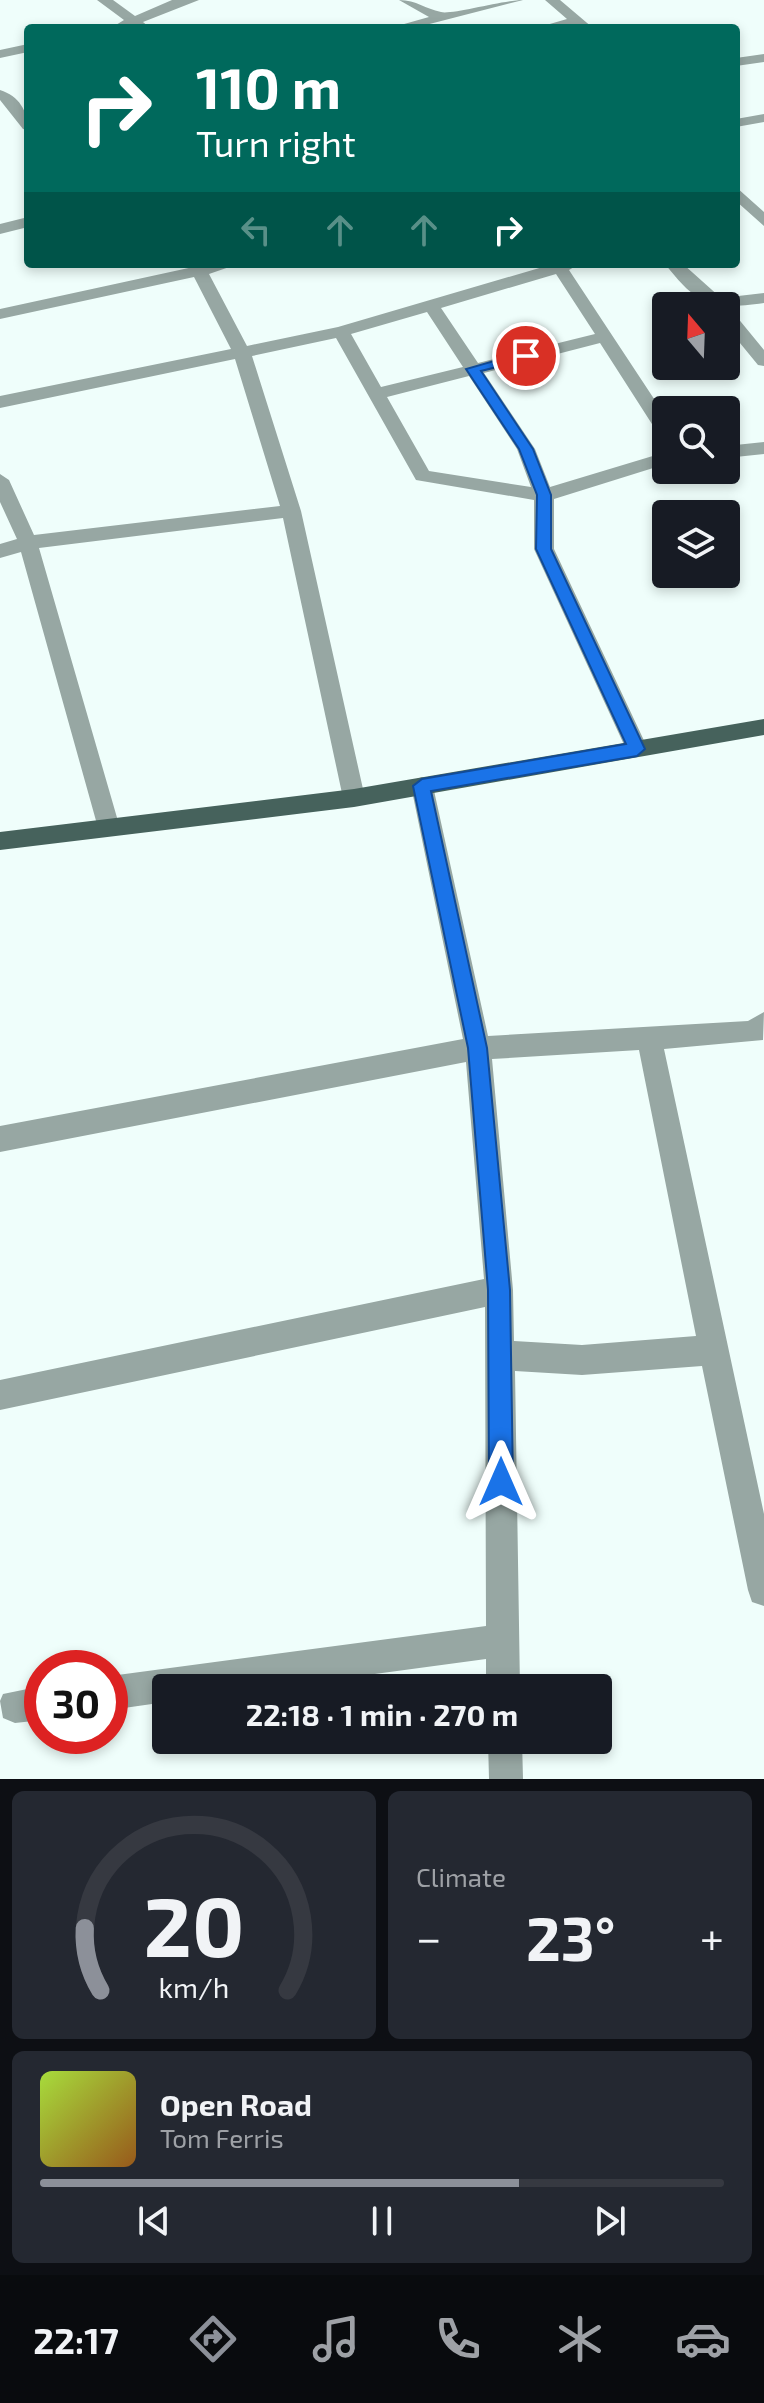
<!DOCTYPE html>
<meta charset="utf-8">
<style>
:root{--surface:#171b24;--page:#242831;--text:#f1f3f6;--muted:#9ea1a6;--line:#363941;--accent:#8c9099}
body{margin:0;font-family:"Exo 2",sans-serif;background:var(--page);color:var(--text);height:100vh;display:flex;flex-direction:column;font-size:30px;white-space:nowrap}
*{box-sizing:border-box;margin:0}
p{font-size:26px;color:var(--muted)}
.icon{flex:none;width:44px;height:44px;fill:none;stroke:currentColor;stroke-width:2;stroke-linecap:round;stroke-linejoin:round}
.map{position:relative;height:1779px;overflow:hidden}
.side{display:flex;flex-direction:column;gap:12px;padding:12px;background:#0d0f14;flex:1}
.side>*{flex:none}
.top-card{position:absolute;left:24px;top:24px;width:716px;height:244px;border-radius:8px;box-shadow:0 4px 12px #0003;background:#00695c;color:#fff;overflow:hidden}
.needle{width:52px;rotate:341deg}
.controls{position:absolute;left:652px;top:292px;display:grid;gap:16px}
.controls a{display:grid;place-items:center;width:88px;height:88px;border-radius:8px;background:var(--surface);box-shadow:0 4px 12px #0003;font-size:40px}
.speed{position:absolute;left:24px;top:1650px;display:flex;gap:16px;font-size:40px;font-weight:700;text-align:center}
.speed>*{display:grid;place-content:center;width:104px;height:104px;border-radius:50%;background:var(--surface);box-shadow:0 4px 12px #0003;line-height:1}
.speed .limit{border:12px solid #d22;background:#fff;color:#111}
.pin{position:absolute;display:grid;place-items:center;width:68px;height:68px;color:#fff;margin:-34px;border:4px solid #fff;border-radius:50%;box-shadow:0 2px 8px #0007}
.me{position:absolute;width:88px;margin:-44px;rotate:0deg;stroke-linejoin:round;filter:drop-shadow(0 0 6px #0008)}
.turn{display:flex;align-items:center;gap:28px;height:168px;padding:0 40px;font-size:36px}
.turn .icon{width:104px;height:104px;stroke-width:2.5}
.turn b{display:block;font-size:56px;line-height:68px}
.lanes{display:flex;align-items:center;height:76px;padding:0 40px;background:#0003;justify-content:center;gap:40px;direction:ltr}
.lanes .off{opacity:.35}
.big{font-size:60px;font-weight:700;line-height:1.1}
.side .card{flex:1;display:flex;flex-direction:column;justify-content:center;gap:12px;min-width:0;padding:0 28px;border-radius:12px;background:var(--page)}
.side .dial{align-items:center;gap:0}
.dial svg{height:208px;overflow:visible;fill:none;stroke:var(--line);stroke-width:7;stroke-linecap:round;text-anchor:middle}
.dial text{fill:var(--text);stroke:none}
.song{display:flex;align-items:center;gap:24px}
.cover{width:96px;height:96px;border-radius:12px;background:linear-gradient(135deg,hsl(80 70% 55%),hsl(30 70% 35%))}
.played{height:8px;border-radius:4px;background:linear-gradient(90deg,var(--accent) 70%,var(--line) 70%)}
.keys{display:flex;justify-content:space-around;direction:ltr}
.heat{display:flex;justify-content:space-between;align-items:center;font-size:44px;direction:ltr}
.side .tiles{flex:1;display:grid;gap:12px;grid-template-columns:1fr 1fr}
.card:last-child{grid-column:span 2}
.trip{position:absolute;left:152px;top:1674px;width:460px;height:80px;border-radius:8px;background:var(--surface);box-shadow:0 4px 12px #0003;font-weight:700;line-height:80px;text-align:center}
.dock{display:flex;height:128px;justify-content:space-around;align-items:center;background:#090b0e;color:var(--muted)}
.dock .icon{width:56px;height:56px}
.dock .active{color:var(--accent)}
.dock b{font-size:36px;color:var(--text)}
.map>svg:first-child{display:block}
</style>
<div class="map">
<svg width="764" height="1779" viewBox="0 0 764 1779">
<rect width="100%" height="100%" fill="#effefb"/>
<g fill="none" stroke-linecap="round" stroke-linejoin="round">
<path fill="#97a7a3" fill-rule="evenodd" d="M97,0H113L135,16L172,0H199L143,22L150,28H111L124,20Z
M399,0C417,0 425,9 441,12C451,15 503,0 523,0L414,28H390L429,17Z
M545,0H560L593,28H536L567,19Z
M28,44V52L0,58V50Z
M764,54V62L736,66V58Z
M0,90C19,96 28,111 28,130L23,129L0,100Z
M764,114V122L736,127V119Z
M736,187L764,212V226L736,201Z
M28,217V227L0,234V224Z
M207,264H238L209,274L247,346L338,327L553,264H579L569,270L666,417V437L659,435L600,343L484,373L535,449L550,487L666,452V464L554,499V549L648,749L645,755H629L626,749L534,549V500L416,480L336,338L252,356L301,511L365,798L362,804H346L343,798L283,518L39,548L120,828L116,835H100L21,552L0,558V544L17,539L0,502V474L9,480L34,535L280,506L235,359L0,408V396L231,349L194,277L0,319V309ZM556,274L595,334L478,363L441,308ZM427,312L463,367L381,387L351,334ZM469,376L517,449L531,487L429,471L387,397Z
M665,264H683L721,298L764,293V303C712,310 700,308 665,264Z
M726,310L732,311L764,350V366L758,365L726,326Z
M764,442V454L726,458V446Z
M422,777L430,780L433,786L488,1036L748,1021L764,1012L763,1040L664,1049L764,1514V1606L752,1602L748,1590L702,1366L582,1375L515,1371L520,1688H486V1659L271,1688H166V1702L110,1710V1676L486,1626L485,1307L0,1410V1380L484,1279L466,1062L0,1152V1126L463,1039L411,786L414,780ZM639,1050L696,1336L582,1345L514,1341L513,1290L492,1059Z
M42,1686V1720L15,1723L3,1718L0,1701L3,1694Z
M488,1740H522L523,1779H489Z"/>
<path fill="#46625c" fill-rule="evenodd" d="M764,719V735L354,807L0,850V832L354,789Z"/>
</g>
<path fill="#1a73e8" stroke="#114b97" stroke-width="2" d="M526,352L530,353V359L481,371L533,449L551,495V549L645,749L637,756L431,791L487,1048L510,1290L513,1482L509,1490L501,1494L492,1490L489,1482L488,1290L468,1048L413,786L422,779L626,744L536,549L537,495L519,449L466,369Z"/>
</svg>
<div class="controls">
<a><svg class="needle" viewBox="-14 -14 28 28"><path d="M0-13l5 13h-10z" fill="#e53935"/><path d="M0 13l5-13h-10z" fill="#9ea1a6"/></svg></a>
<a><svg class="icon" aria-label="search" viewBox="0 0 24 24"><circle cx="10" cy="10" r="6"/><path d="M15 15l6 6"/></svg></a>
<a><svg class="icon" aria-label="layers" viewBox="0 0 24 24"><path d="M12 4l9 5-9 5-9-5zM3 14l9 5 9-5"/></svg></a>
</div>
<div class="speed"><div class="limit">30</div></div>
<div class="pin" style="left:526px;top:356px;background:#d93025"><svg class="icon" aria-label="arrive" viewBox="0 0 24 24"><path d="M6 21V4h12l-3 4 3 4H6"/></svg></div>
<svg class="me" style="left:501px;top:1482px" viewBox="-20 -20 40 40"><path d="M0-17L14 15 0 8-14 15z" fill="#1a73e8" stroke="#fff" stroke-width="4"/></svg>
<div class="trip">22:18 · 1 min · 270 m</div>
<div class="top-card">
<div class="turn"><svg class="icon" aria-label="right" viewBox="0 0 24 24"><path d="M7 20v-9h11M14 6l5 5-5 5"/></svg><div><b>110 m</b>Turn right</div></div>
<div class="lanes"><svg class="icon off" aria-label="left" viewBox="0 0 24 24"><path d="M17 20v-9H6M10 6l-5 5 5 5"/></svg><svg class="icon off" aria-label="ahead" viewBox="0 0 24 24"><path d="M12 20V5M6 11l6-6 6 6"/></svg><svg class="icon off" aria-label="ahead" viewBox="0 0 24 24"><path d="M12 20V5M6 11l6-6 6 6"/></svg><svg class="icon" aria-label="right" viewBox="0 0 24 24"><path d="M7 20v-9h11M14 6l5 5-5 5"/></svg></div>
</div>
</div>
<section class="side">
<div class="tiles">
<div class="card dial"><svg viewBox="0 0 100 80">
<path d="M14 69A42 42 0 1 1 86 69"/>
<path d="M14 69A42 42 0 0 1 8 45" stroke="#8c9099"/>
<text x="50" y="56" font-size="32" font-weight="700">20</text>
<text x="50" y="72" font-size="11">km/h</text>
</svg></div>
<div class="card"><p>Climate</p>
<div class="heat"><a>−</a><b class="big">23°</b><a>+</a></div>
</div>
<div class="card">
<div class="song"><i class="cover"></i><div><b>Open Road</b><p>Tom Ferris</p></div></div>
<div class="played"></div>
<div class="keys"><svg class="icon" aria-label="previous" viewBox="0 0 24 24"><path d="M18 5L8 12l10 7zM5 5v14"/></svg><svg class="icon" aria-label="pause" viewBox="0 0 24 24"><path d="M8 5v14M16 5v14"/></svg><svg class="icon" aria-label="next" viewBox="0 0 24 24"><path d="M6 5l10 7-10 7zM19 5v14"/></svg></div>
</div>
</div>
</section>
<nav class="dock">
<b>22:17</b>
<svg class="icon active" aria-label="directions" viewBox="0 0 24 24"><path d="M12 3l9 9-9 9-9-9zM9 14v-3h6M13 9l2 2-2 2"/></svg>
<svg class="icon" aria-label="music" viewBox="0 0 24 24"><path d="M9 18V5l10-2v13"/><circle cx="6" cy="18" r="3"/><circle cx="16" cy="16" r="3"/></svg>
<svg class="icon" aria-label="phone" viewBox="0 0 24 24"><path d="M5 4h4l2 5-3 2q2 4 5 5l2-3 5 2v4C11 20 4 13 5 4z"/></svg>
<svg class="icon" aria-label="climate" viewBox="0 0 24 24"><path d="M12 3v18M4 7l16 10M4 17L20 7"/></svg>
<svg class="icon" aria-label="car" viewBox="0 0 24 24"><path d="M5 17H2v-5l4-1 3-4h7l3 4 3 1v5h-3M9 17h6M6 11h13"/><circle cx="7" cy="17" r="2"/><circle cx="17" cy="17" r="2"/></svg>
</nav>
